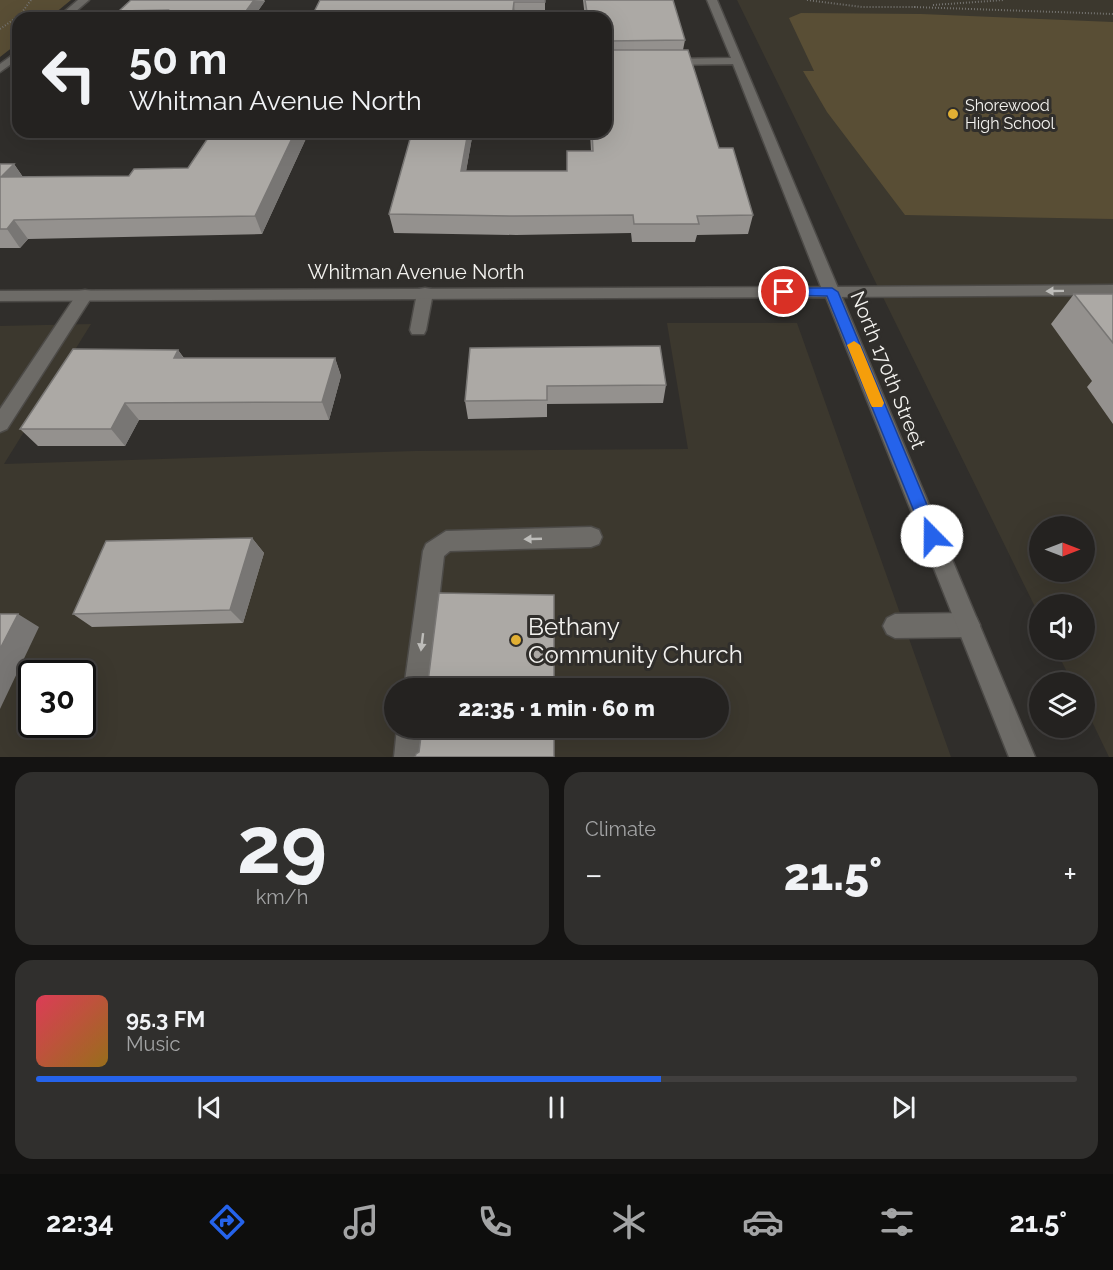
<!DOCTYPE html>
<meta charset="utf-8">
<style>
:root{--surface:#242220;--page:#302f2d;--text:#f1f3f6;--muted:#a3a4a5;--line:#413f3e;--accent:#2563eb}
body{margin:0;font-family:Raleway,sans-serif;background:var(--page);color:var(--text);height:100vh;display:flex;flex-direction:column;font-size:22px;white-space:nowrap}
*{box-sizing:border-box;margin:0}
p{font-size:20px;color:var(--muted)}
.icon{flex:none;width:33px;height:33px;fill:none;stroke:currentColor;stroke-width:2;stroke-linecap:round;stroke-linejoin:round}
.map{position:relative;height:757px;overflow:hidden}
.details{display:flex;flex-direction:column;gap:15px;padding:15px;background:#141312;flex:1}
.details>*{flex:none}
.hud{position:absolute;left:12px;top:12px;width:600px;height:126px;border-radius:18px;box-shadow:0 6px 24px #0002,0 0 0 2px var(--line);background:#242220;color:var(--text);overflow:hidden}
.needle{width:39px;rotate:90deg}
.controls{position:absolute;left:1029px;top:516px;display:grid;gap:12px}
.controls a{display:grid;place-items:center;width:66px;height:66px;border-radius:50%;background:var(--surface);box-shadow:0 6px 24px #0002,0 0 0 2px var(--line);font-size:30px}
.speed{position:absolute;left:18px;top:660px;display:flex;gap:12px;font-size:30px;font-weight:700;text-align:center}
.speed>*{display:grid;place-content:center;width:78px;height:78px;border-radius:50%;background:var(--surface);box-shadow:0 6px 24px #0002,0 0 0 2px var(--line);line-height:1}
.speed .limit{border:3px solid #111;border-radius:9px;background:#fff;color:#111}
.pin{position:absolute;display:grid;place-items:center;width:51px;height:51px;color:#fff;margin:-26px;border:3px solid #fff;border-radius:50%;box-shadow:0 2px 6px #0007}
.me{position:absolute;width:66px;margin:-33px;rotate:338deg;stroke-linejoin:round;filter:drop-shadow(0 0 4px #0008)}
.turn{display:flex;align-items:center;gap:21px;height:126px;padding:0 18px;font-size:27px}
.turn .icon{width:78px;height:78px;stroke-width:2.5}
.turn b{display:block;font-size:42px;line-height:51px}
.big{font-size:45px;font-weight:800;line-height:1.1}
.details .tile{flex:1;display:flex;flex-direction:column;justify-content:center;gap:9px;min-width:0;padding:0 21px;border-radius:18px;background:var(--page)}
.details .dial{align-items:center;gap:0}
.dial b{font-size:78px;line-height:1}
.song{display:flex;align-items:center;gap:18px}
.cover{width:72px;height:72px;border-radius:9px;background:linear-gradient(135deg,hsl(350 70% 55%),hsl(40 70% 35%))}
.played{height:6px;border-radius:3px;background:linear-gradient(90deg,var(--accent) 60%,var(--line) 60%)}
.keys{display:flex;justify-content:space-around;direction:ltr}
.heat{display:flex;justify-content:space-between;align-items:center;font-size:33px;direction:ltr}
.details .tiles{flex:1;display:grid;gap:15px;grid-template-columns:1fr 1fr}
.tile:last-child{grid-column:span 2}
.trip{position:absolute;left:384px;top:678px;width:345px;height:60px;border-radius:30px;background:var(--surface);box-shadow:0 6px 24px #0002,0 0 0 2px var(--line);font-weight:800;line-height:60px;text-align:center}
.tab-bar{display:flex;height:96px;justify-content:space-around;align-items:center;background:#0e0e0d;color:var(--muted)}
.tab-bar .icon{width:42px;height:42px}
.tab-bar .on{color:var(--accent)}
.tab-bar b{font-size:27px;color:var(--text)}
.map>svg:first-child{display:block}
</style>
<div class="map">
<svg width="1113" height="757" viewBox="0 0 1113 757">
<rect width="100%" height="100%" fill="#302e2b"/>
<path fill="#3c382e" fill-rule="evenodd" d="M737,0H1113V757H1109L1085,707L1084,682H1072L1056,650H1084V604H1040L1039,615ZM1040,526H1084V572H1040Z
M667,323H797L951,757H0V326L91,324L4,464L415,451L688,449ZM32,674H82V724H32ZM394,688H718V728H394Z"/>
<path fill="#594e35" d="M0,0H71L49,18H18V43L0,57Z
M801,13L921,14L1113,22V219L905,215L827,112L803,71H814L789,18Z"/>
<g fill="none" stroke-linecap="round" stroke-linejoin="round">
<g stroke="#4d4b48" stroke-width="3">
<path id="lane" d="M1113,285V295L832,297L826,296L824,292L826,288L832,287Z
M425,288L431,289L433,293L426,330L424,334H412L410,330L417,293L419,289Z
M85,290L91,291L93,295L7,429L0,432V409L79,291Z
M591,527L599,530L602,537L599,544L591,547L450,551L444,556L429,688H404L423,551L426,544L446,531Z
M968,613L976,617L980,625L976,633L968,637L895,638L887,634L883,626L887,618L895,614Z
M397,728H423L420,757H394Z"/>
</g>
<g stroke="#4d4b48" stroke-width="3">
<path id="street" d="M78,0H89L68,18H57Z
M707,0H717L1035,757H1009L826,297L0,301V291L821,287L733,64L668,65L663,62L668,59L731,58Z
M18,51V59L0,72V64Z"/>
</g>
<path stroke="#747370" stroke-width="2" stroke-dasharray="1 2" stroke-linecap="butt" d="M807,0L862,7H917
M933,5L1004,0
M914,7L1113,14
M0,29L20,15L31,0"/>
<use href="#lane" fill="#6d6b67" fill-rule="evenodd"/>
<use href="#street" fill="#6d6b67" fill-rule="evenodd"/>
</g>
<path fill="#94918e" d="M131,0H264L265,1L253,18H122L119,11Z
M320,0H545V17H515V18H311Z
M583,0H673L685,40L683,50L719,148L753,215L748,234L697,235L695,242H632L631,233L516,235L394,233L389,214L473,132L466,171H567V151H591L590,132H606V18H585Z
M309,132L262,234L28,239L20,248H0V164H14L23,177L129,176L188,168Z
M1074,294H1113V424L1087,387L1092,381L1051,324Z
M470,348L666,385L663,403L547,404V417L468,419L465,401Z
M178,350L184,358H335L341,376L329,420H139L125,446H38L20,429Z
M252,538L264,553L243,623L92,627L73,614Z"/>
<path fill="#787674" d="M254,0L265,1L253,18H241Z
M514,2L515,18H512Z
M295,132H309L262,234L255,216Z
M468,132H473L463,189L461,171Z
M14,164L26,182L1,177Z
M14,220L28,239L20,248L7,229Z
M178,350L190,368L174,358Z
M335,358L341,376L329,420L322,402Z
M125,403L139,420L125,446L111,429Z
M252,538L264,553L243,623L230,610Z
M18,614L39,627L0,709V649Z"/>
<path fill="#aca9a5" stroke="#787674" stroke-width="1.5" d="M131,0H254L241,18H161L168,10L119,11Z
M320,0H545V2H514L512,18H311Z
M585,0H673L685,40L607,41H606V18H588Z
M606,50H688L719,148H733L753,215L697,216L699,224H634L633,215L515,216L389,214L412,132H468L461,171H567V151H593L592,132H606Z
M212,132H295L255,216L14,220L7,229H0V164H14L1,177L129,176L134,169L188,168Z
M1074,294H1113V343Z
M660,346L666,385L547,386V400L465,401L470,348Z
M73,349L178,350L174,358H335L322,402L125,403L111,429H20Z
M252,538L230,610L73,614L106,541Z
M439,593L554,595V688H423L424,684L428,682Z
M0,614H18L0,649Z
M422,728H554V757H415L416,754L419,752Z"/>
<defs><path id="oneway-solid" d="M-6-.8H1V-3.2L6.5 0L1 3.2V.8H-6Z" transform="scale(1.5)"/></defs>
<g fill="#bdbcb9">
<use href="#oneway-solid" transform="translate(1055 291) rotate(179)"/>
<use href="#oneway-solid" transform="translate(533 539) rotate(178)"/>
<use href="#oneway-solid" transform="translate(422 642) rotate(97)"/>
</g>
<path fill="#2563eb" stroke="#184099" stroke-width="1.5" d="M784,288H832L838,292L940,536L938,542L932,544L926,542L924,536L827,296L780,295L778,292Z"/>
<path fill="#f59e0b" d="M854,341L860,345L884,403L882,407H872L870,403L847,345Z"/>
<g fill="#e1af34" stroke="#302e2b" stroke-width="2">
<circle cx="953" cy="114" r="6"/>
<circle cx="516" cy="640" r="6"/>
</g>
<g text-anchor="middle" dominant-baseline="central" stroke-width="6" stroke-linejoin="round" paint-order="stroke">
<g font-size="16" fill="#f3f2ef" stroke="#302e2b" text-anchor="start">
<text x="965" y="105">Shorewood<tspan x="965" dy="18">High School</tspan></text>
</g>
<g font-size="20" fill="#f3f2ef" stroke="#302e2b">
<text x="416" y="272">Whitman Avenue North</text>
<text transform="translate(888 370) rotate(68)">North 170th Street</text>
</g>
<g font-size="24" fill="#f3f2ef" stroke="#302e2b" text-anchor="start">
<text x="528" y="626">Bethany<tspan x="528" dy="28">Community Church</tspan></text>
</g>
</g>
</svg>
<div class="controls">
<a><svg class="needle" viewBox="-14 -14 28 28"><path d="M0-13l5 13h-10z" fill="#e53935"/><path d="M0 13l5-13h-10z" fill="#a3a4a5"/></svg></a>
<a><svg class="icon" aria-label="sound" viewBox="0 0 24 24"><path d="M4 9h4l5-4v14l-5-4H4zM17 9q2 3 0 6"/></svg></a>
<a><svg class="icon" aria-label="layers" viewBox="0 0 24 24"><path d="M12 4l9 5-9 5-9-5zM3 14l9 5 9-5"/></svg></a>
</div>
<div class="speed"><div class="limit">30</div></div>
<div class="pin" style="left:784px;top:292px;background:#d93025"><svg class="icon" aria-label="arrive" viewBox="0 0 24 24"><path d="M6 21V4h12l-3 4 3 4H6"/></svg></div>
<svg class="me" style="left:932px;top:536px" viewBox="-20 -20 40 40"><circle r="19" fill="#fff"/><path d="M0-13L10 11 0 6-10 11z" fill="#2563eb"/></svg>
<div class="trip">22:35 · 1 min · 60 m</div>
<div class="hud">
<div class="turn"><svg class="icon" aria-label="left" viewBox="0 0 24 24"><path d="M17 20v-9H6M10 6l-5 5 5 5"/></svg><div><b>50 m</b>Whitman Avenue North</div></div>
</div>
</div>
<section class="details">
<div class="tiles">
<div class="tile dial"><b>29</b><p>km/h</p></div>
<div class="tile"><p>Climate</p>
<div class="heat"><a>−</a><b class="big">21.5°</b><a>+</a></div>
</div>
<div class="tile">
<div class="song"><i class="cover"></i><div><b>95.3 FM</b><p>Music</p></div></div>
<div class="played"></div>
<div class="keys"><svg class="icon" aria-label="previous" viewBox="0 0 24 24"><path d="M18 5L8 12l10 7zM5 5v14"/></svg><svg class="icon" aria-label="pause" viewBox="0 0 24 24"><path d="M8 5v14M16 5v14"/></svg><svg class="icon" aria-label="next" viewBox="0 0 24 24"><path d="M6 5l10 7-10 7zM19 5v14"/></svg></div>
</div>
</div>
</section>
<nav class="tab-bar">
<b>22:34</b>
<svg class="icon on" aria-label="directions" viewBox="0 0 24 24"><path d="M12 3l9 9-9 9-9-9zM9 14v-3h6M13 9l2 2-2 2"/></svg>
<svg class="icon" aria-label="music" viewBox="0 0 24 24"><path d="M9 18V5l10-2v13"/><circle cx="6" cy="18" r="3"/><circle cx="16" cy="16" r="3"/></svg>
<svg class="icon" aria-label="phone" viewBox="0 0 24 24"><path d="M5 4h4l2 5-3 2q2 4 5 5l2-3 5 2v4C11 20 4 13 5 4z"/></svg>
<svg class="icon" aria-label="climate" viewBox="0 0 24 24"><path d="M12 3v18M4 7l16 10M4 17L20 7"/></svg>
<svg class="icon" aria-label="car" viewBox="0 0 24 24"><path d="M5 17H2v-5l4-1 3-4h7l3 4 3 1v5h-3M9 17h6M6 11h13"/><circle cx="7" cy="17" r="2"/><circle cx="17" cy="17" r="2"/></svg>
<svg class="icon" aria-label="filters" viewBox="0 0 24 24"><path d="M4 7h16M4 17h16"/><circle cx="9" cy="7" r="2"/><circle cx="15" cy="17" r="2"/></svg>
<b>21.5°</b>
</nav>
